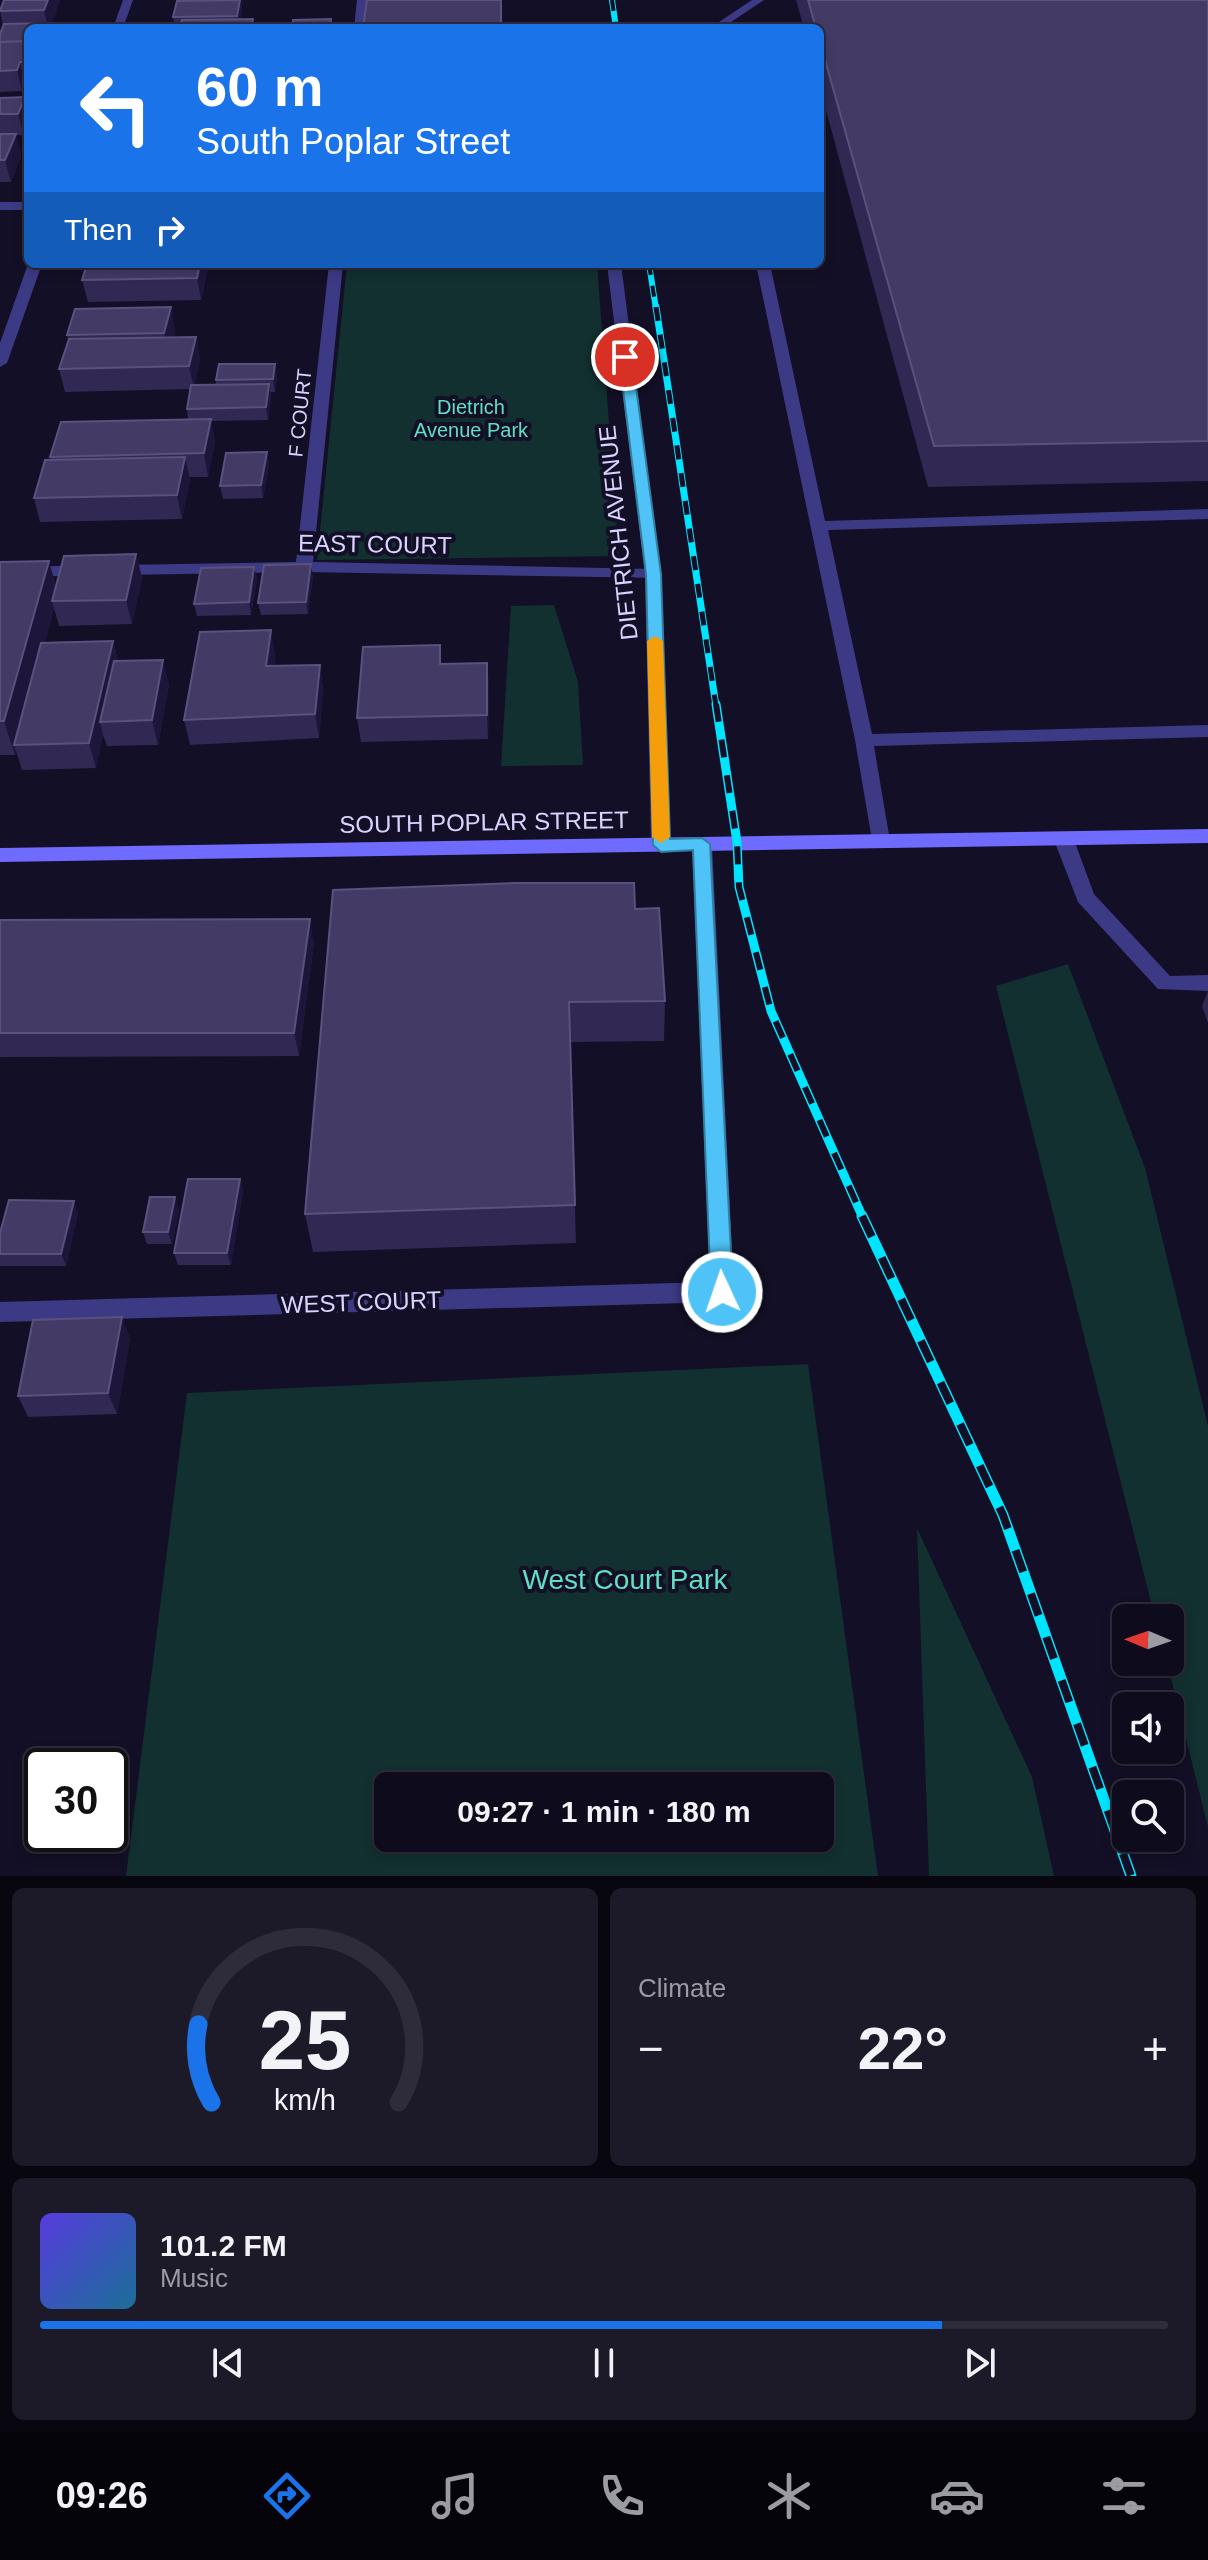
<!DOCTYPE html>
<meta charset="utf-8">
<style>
:root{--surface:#0e0b1c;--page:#1c1929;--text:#f1f3f6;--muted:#9b9ba3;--line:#2e2b3b;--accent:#1a73e8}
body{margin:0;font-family:Helvetica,sans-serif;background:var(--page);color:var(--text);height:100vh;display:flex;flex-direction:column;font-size:30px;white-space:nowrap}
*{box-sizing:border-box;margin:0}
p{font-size:26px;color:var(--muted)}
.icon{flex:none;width:44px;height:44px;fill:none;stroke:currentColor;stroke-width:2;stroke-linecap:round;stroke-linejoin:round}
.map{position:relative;height:1876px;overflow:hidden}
.panel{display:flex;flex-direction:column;gap:12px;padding:12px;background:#08060f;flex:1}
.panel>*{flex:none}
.top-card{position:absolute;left:24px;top:24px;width:800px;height:244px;border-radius:12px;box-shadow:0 4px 12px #0003,0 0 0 2px var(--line);background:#1a73e8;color:#fff;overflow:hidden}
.needle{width:52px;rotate:272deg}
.buttons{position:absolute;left:1112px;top:1604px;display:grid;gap:16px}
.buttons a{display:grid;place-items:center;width:72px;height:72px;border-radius:12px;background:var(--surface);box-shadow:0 4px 12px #0003,0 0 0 2px var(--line);font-size:40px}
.speed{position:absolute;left:24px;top:1748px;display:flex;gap:16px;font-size:40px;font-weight:700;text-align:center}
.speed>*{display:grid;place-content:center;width:104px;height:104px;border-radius:50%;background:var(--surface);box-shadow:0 4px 12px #0003,0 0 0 2px var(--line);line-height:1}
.speed .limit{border:4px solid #111;border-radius:12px;background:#fff;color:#111}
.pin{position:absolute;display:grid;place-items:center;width:68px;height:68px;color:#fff;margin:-34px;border:4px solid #fff;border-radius:50%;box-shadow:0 2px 8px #0007}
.me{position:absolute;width:88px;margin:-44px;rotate:357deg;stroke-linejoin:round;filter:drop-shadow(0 0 6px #0008)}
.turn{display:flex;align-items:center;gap:28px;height:168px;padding:0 40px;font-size:36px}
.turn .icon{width:104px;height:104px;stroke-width:2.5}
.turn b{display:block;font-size:56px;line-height:68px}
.then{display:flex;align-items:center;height:76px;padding:0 40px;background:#0003;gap:16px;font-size:30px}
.big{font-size:60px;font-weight:700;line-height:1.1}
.panel .tile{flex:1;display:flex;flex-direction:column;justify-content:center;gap:12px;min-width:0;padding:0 28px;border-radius:12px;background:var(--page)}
.panel .dial{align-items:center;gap:0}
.dial svg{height:208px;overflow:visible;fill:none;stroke:var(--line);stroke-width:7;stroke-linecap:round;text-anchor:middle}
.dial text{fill:var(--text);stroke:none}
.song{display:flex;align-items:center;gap:24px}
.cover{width:96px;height:96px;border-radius:12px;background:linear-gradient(135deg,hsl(250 70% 55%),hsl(200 70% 35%))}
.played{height:8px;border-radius:4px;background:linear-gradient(90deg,var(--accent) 80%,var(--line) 80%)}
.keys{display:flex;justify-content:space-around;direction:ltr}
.heat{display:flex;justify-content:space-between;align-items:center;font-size:44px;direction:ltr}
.panel .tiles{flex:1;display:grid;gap:12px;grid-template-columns:1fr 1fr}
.tile:last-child{grid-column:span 2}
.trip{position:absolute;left:374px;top:1772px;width:460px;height:80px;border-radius:12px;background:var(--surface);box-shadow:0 4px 12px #0003,0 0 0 2px var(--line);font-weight:700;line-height:80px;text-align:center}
.menu{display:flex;height:128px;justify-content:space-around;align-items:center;background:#06040b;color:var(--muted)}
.menu .icon{width:56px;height:56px}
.menu .on{color:var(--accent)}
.menu b{font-size:36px;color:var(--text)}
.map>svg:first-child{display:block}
</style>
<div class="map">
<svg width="1208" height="1876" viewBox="0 0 1208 1876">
<rect width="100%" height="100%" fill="#130f26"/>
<path fill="#12302f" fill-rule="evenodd" d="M347,264H597L619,556L317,560Z
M554,605L578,682L583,765L501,766L511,606Z
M1068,964L1145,1168L1208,1426V1827L1167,1662H1170V1618H1155L996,986Z
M808,1364L878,1876H126L187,1393ZM820,1786V1838H388V1786Z
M917,1528L1032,1777L1054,1876H929Z"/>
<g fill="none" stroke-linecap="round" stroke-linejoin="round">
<path fill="#3d3a85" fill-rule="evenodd" d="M357,0H367L364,28H354Z
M752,0H764L722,28H710Z
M329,264H343L313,562L653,569L659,570V578L304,572L0,577V567L296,562Z
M756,264H770L825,521L1208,509V519L828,530L872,734L1208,725V737L874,746L890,841L880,848L873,846L855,740Z
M1064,833L1074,840L1094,894L1170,976L1208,975V991L1158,989L1078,902L1054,840Z"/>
<path fill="#3d3a85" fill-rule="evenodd" d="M123,0H133L123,28H113Z
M0,202H28V210H0Z
M28,264H42L7,363L0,367V343Z
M607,264H621L661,574L671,845L661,852L651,845L645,574Z
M702,837L712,844L734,1292L730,1299L722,1302L0,1322V1302L710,1282L692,844Z"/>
<path fill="#6f6bff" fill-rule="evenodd" d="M1208,829V843L0,862V848Z"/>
<g stroke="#00e5ff" stroke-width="6">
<path id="rail-far3" d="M612,0L616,28
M649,264L656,309"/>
</g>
<g stroke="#00e5ff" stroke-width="7">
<path id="rail-far2" d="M656,307L716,706"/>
</g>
<g stroke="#00e5ff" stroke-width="9">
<path id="rail-far1" d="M716,704L737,842L739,887L771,1011L863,1218"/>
</g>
<g stroke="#00e5ff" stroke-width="11">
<path id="rail" d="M862,1216L1003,1515L1131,1876"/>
</g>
<use href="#rail-far3" stroke="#130f26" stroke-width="4" stroke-dasharray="11" stroke-linecap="butt"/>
<use href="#rail-far2" stroke="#130f26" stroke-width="5" stroke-dasharray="14" stroke-linecap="butt"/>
<use href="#rail-far1" stroke="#130f26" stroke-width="6" stroke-dasharray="18" stroke-linecap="butt"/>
<use href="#rail" stroke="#130f26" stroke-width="8" stroke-dasharray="23" stroke-linecap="butt"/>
</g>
<path fill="#312854" d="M60,0L52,23L28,28V83H25L22,91L0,92V34L3,27L0,10Z
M188,0H241L242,11L240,19H253L255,28H169H175L173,17Z
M796,0H1208V481L928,487L820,88V28H804Z
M25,97L24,135H16L21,156L11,182H0V98Z
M228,264H290L228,266Z
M208,269L201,300L88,302L82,280Z
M175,330L174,337H196L200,360L194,385H216V380L277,376L275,392H271V396L268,420L211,421L215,442L208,477H189L190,480L182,519L40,522L34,498L51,460L50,457L188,419L187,409L190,389L65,392L59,369L68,341L67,335Z
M267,452L269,465L263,498L223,499L220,486Z
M136,554L142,578L132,624L59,626L54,608L45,642L113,641L118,661L169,684L158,745L107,746L103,735L96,768L22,770L16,751L15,755H0V562L49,561L56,587Z
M254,567L257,579L251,615L197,616L194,604Z
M313,576L308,614L261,615L258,603Z
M275,654L274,666L320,665L323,689L319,738L190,745L184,720Z
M487,663L489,687L488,739L361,742L357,718L442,664Z
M635,909L665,1001L664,1041L570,1042L576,1243L313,1252L305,1214Z
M0,920L314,943L299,1056L0,1057Z
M1208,991V1023L1202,1006Z
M240,1179L243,1191L231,1265H178L174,1253Z
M179,1209L172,1244H147L143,1232Z
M78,1213L66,1266H0V1233Z
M122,1317L130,1339L117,1414L28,1417L18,1396Z"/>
<path fill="#1d163a" d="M48,0H60L50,28H48L44,10Z
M238,0H241L242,11L238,27L237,16Z
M501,0H502L503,28H501Z
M20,62L25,83L22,91L17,70Z
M25,97L28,111V123L24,135L18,114Z
M16,134L21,156L11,182L5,160Z
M200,264H207L208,269L201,300L197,278Z
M171,307L175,330L169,356L164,333Z
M196,337L200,360L194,389L189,366Z
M275,364L277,376L275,392L273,379Z
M269,384L271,396L268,420L266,407Z
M211,419L215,442L208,477L204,453Z
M267,452L269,465L263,498L261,485Z
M185,457L190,480L182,519L177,495Z
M136,554L142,578L132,624L126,600Z
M49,561L58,594L52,601L54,608L17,745H14L16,751L15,755L4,721Z
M311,564L313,576L308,614L306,602Z
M254,567L257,579L251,615L249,602Z
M271,630L275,654L271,690L266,666Z
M113,641L119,665L100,722L103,735L96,768L89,743Z
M163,660L169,684L158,745L152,720Z
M487,663L489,687L488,739L487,715Z
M320,665L323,689L319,738L315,714Z
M310,919L314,943L299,1056L294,1033Z
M240,1179L243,1191L231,1265L227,1253Z
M175,1197L179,1209L172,1244L168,1232Z
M74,1201L78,1213L66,1266L61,1254Z
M122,1317L130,1339L117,1414L108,1393Z"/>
<path fill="#433a66" stroke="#5a527e" stroke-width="2" d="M4,0H48L44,10L0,11Z
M240,0L237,16L173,17L177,1Z
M367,0H501V28H363Z
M808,0H1208V441L934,446L820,42V28H816Z
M253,19L251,28H233V27L180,28L182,20Z
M331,19L330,28H292L293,20Z
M52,23L50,28H28V41L0,42V34L4,24Z
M233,27V28H169Z
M28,41V62H20L17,70L0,71V42Z
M25,97L18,114H0V98Z
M0,134H16L5,160H0Z
M87,264H200L197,278L82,280Z
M171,307L164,333L67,335L75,309Z
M196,337L189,366L59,369L69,339Z
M219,364H275L273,379L216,380Z
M269,384L266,407L187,409L191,385Z
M211,419L204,453L50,457L61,422Z
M267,452L261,485L220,486L226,453Z
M185,457L177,495L34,498L45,460Z
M136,554L126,600L52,601L64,556Z
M49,561L4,721H0V562Z
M311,564L306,602L258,603L264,565Z
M254,567L249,602L194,604L201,568Z
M271,630L266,666L320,665L315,714L184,720L200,632Z
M113,641L89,743L14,745L41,643Z
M440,645V664L487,663V715L357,718L363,647Z
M163,660L152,720L100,722L114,661Z
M516,883H634L635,909L659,908L665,1001L569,1002L575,1205L305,1214L333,890Z
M310,919L294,1033H0V920Z
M188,1179H240L227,1253H174Z
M150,1197H175L168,1232H143Z
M9,1200L74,1201L61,1254H0V1233Z
M122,1317L108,1393L18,1396L33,1320Z"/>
<path fill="#4fc3f7" stroke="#337fa1" stroke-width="2" d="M625,353L632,357L661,574L670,839L702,838L710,844L733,1292L729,1299L722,1302L714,1299L711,1292L693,850L661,852L653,845L646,574L619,357Z"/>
<path fill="#f59e0b" d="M655,636L663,641L670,837L661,843L652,837L647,641Z"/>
<g text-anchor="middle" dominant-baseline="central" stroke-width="8" stroke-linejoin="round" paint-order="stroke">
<g font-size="20" fill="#5fe0c0" stroke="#130f26">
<text x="471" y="407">Dietrich<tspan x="471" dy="23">Avenue Park</tspan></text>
</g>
<g font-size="20" fill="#d9d4ff" stroke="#130f26">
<text transform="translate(300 413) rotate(-84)">F COURT</text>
</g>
<g font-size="24" fill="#d9d4ff" stroke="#130f26">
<text transform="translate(618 533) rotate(-96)">DIETRICH AVENUE</text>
<text transform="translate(375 544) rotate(1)">EAST COURT</text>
<text transform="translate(484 822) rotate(-1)">SOUTH POPLAR STREET</text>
<text transform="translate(361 1302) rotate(-2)">WEST COURT</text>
</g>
<g font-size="28" fill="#5fe0c0" stroke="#130f26">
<text x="625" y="1579">West Court Park</text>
</g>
</g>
</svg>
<div class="buttons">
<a><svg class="needle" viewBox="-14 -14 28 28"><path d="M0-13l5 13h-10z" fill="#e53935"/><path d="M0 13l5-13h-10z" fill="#9b9ba3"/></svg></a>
<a><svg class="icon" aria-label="sound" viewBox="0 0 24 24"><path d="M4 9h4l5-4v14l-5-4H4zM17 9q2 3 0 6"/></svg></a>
<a><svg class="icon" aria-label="search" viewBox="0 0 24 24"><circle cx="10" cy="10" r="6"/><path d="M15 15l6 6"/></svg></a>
</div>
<div class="speed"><div class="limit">30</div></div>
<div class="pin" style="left:625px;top:357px;background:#d93025"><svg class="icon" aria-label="arrive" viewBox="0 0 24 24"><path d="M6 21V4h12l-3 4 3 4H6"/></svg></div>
<svg class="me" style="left:722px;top:1292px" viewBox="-20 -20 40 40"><circle r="17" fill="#4fc3f7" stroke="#fff" stroke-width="3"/><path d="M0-11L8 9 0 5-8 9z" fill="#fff"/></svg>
<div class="trip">09:27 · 1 min · 180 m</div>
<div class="top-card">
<div class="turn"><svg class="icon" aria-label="left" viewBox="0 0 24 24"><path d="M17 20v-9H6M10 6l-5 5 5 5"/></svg><div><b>60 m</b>South Poplar Street</div></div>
<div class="then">Then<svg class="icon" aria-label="right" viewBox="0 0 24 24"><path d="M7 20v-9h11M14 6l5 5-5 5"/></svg></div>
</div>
</div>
<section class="panel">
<div class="tiles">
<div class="tile dial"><svg viewBox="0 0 100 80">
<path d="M14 69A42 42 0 1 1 86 69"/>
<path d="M14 69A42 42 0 0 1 9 39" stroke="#1a73e8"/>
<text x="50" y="56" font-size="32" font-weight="700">25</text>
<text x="50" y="72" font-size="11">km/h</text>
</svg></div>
<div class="tile"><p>Climate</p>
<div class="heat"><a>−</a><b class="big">22°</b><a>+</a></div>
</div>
<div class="tile">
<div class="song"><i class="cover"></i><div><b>101.2 FM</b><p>Music</p></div></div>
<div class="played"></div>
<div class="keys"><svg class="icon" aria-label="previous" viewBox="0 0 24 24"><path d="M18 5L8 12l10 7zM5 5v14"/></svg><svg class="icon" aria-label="pause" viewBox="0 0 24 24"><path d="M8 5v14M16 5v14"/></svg><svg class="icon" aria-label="next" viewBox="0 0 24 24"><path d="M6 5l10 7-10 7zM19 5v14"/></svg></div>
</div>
</div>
</section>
<nav class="menu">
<b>09:26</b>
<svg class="icon on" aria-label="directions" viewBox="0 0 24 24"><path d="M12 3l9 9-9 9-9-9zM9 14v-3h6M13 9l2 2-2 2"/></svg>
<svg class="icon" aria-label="music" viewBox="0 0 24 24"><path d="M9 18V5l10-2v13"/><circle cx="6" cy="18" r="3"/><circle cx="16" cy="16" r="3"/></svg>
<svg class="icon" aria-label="phone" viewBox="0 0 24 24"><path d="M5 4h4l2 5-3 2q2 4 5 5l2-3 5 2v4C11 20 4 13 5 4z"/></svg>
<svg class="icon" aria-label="climate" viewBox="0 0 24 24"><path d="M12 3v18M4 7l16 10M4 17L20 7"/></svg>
<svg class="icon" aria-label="car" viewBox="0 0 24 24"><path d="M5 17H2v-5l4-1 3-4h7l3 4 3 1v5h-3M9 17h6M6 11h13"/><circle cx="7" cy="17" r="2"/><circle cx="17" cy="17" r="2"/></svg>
<svg class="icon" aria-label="filters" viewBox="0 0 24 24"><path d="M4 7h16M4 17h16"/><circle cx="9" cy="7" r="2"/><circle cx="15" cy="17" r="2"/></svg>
</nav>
